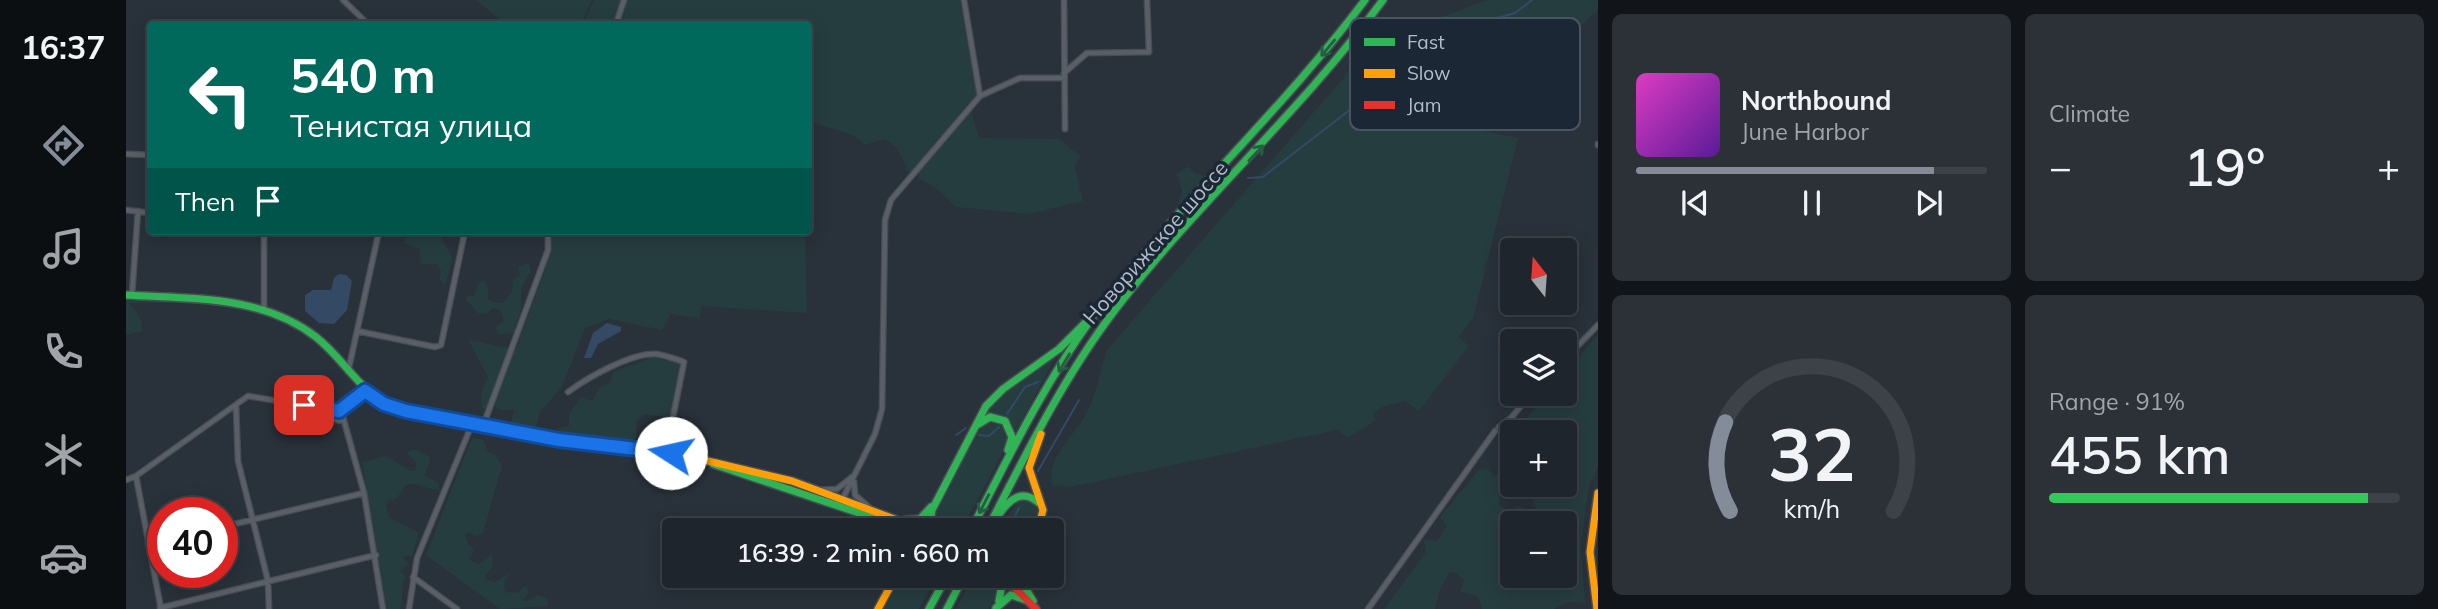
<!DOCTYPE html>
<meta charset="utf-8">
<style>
:root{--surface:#1f252c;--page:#2c3138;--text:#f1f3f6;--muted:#a1a5a9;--line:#3c4248;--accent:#838c98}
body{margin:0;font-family:Mulish,sans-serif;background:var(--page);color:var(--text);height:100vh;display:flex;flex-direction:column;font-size:26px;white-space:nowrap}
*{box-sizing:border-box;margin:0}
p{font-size:23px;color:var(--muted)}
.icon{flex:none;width:38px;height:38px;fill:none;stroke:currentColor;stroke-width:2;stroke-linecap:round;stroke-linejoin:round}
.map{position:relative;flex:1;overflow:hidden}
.drawer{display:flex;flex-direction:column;gap:14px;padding:14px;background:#111418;width:840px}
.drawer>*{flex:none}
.banner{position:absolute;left:21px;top:21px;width:665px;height:214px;border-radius:7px;box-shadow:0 4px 18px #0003,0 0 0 2px var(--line);background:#00695c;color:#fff;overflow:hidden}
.needle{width:46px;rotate:343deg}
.buttons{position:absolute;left:1374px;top:238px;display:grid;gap:14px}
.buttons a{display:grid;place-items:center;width:77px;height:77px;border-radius:7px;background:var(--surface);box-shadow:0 4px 18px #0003,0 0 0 2px var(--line);font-size:35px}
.speed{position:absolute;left:21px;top:497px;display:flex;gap:14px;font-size:35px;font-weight:700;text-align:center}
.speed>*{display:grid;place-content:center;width:91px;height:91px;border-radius:50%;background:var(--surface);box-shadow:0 4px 18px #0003,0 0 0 2px var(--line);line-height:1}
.speed .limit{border:10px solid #d22;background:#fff;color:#111}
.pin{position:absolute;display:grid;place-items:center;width:60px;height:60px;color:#fff;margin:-30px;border-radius:14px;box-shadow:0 4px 10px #0006}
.me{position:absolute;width:77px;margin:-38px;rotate:280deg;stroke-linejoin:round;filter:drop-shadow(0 0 5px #0008)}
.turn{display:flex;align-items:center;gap:24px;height:147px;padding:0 28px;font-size:32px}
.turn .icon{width:91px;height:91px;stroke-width:2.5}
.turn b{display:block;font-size:49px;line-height:60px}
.then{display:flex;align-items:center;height:66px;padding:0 28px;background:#0003;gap:14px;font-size:26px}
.big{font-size:52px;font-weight:600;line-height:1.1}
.drawer .tile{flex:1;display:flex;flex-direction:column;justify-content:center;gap:10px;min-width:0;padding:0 24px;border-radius:10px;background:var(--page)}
.drawer .dial{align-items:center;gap:0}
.dial svg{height:182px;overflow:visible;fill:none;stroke:var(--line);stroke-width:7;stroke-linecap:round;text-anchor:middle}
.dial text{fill:var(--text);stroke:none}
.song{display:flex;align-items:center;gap:21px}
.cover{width:84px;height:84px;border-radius:10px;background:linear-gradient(135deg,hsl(310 70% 55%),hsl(270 70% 35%))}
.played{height:7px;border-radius:4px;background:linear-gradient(90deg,var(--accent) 85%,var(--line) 85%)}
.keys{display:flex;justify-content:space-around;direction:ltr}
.heat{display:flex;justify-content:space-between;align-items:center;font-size:38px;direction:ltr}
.charge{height:10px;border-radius:5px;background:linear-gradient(90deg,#34c759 91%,var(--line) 0)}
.drawer .tiles{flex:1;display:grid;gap:14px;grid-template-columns:repeat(2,1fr)}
.trip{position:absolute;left:536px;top:518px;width:402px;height:70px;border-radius:7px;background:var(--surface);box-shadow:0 4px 18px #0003,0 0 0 2px var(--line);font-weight:600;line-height:70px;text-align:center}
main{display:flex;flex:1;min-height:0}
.menu{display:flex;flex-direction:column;width:126px;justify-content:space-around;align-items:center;background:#0c0f12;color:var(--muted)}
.menu .icon{width:49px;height:49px}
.menu .on{color:var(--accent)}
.menu b{font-size:32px;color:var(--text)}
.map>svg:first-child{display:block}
</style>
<main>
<nav class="menu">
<b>16:37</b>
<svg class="icon on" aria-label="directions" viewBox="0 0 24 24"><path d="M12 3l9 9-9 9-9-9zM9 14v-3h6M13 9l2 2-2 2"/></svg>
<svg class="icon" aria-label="music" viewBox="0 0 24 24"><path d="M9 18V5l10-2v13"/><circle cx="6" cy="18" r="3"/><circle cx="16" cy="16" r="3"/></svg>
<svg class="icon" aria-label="phone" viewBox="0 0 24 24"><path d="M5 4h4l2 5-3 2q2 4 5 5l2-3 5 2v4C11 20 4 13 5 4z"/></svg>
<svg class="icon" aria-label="climate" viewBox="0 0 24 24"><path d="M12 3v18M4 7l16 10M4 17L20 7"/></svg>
<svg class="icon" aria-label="car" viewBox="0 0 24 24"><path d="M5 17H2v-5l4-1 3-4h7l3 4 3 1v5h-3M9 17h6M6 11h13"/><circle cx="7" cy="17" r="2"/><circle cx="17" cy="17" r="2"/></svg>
</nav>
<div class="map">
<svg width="1472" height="609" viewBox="0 0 1472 609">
<rect width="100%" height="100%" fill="#29313a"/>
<path fill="#263d40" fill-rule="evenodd" d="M350,0H466L455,24H379Z
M468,0H834L851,98L846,113L853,138L933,139L954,156L949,167L957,201L903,214L830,207L810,188L792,178L793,172L781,171C778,158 771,145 758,139L739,145C725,129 701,130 683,120L682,24H457Z
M1361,0H1472V10L1407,70L1418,91L1409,100L1403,93L1404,86L1397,78L1376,71C1353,81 1341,97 1328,117L1344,128L1392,138L1347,318L1333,337L1343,346L1293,411L1279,401L1256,407L1247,414L1250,420L1222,438L1211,430L944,487L926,485C920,458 948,436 960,414C970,394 975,372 980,351L1234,59L1269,35Z
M1062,166L1069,174L1082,176L1051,210L1056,191L1051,174Z
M286,231H333L329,236L317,235L316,239L327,259L319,285L313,279L315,271L311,264H295L294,249L279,244L278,240Z
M427,231H679L681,313L576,306L573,318L545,314L536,330L483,319L459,328L436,387L414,412L409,430L385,424L388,410H374L364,403L361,410L356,408L355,393L362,377L342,340L390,349L419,271Z
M399,264H403L405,272L395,288V310L387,333L373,335L369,328L378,321L374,310L367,308L361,314H353L340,300L341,296H348L352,284L358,280L362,287V299L368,303H376L386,292L387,280L394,275L392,267Z
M0,299L47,300L45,303H3C11,312 16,317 16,331L0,335Z
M1472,335V467L1462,490L1455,547L1459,603L1442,602L1428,609H1356L1352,596L1334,592L1338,581L1330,573L1324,572L1314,589L1309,609H1258L1300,552L1298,540L1311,541L1321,526L1314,517L1353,470L1362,469L1367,476L1376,473L1379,481L1388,485L1385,493L1378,492L1374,496L1373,505L1383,512L1393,506L1406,514L1411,510L1399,485H1438V432H1388L1422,394H1438L1439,373ZM1386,523H1438V576H1386Z
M527,357L556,364L545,418L518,414L510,422L511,438L504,442L437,436L432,432V428L443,426V414L455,397L466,401L474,387L484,383L487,372Z
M929,358L890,431L875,415L857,416L879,391Z
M867,421L877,424L882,433L881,445L835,530H813L808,523L809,516L850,434L855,427Z
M346,438L358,440L362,452L369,455L376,465L357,533L349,536L342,532L339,534L342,544L348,549L343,560L354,564L366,554L367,566L359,576L361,580L369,582L383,573L378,584L379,592L391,593L400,586L403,593L397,599L401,601L412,595L421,598L422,606L374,609L300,555Z
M284,450H292L305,458L298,476L312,482L313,489C300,490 292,482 280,485L270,499L262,501L260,506L264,518L293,533L286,556H276L283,564L274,571L281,578L277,581L275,606L274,609H261L236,462L260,456L285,471H289L290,462L281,453Z
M894,497L910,503C914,514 911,520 906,530H873Z
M776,576H811L793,609H758Z
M848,576L868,577C874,588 869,598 863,609H830Z"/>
<path fill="#344a64" d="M213,274L220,275L226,281L221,310L208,324L193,323L179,311V295L187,290H205L208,278Z
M481,323L495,327V331L472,344L465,358H458L467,333Z"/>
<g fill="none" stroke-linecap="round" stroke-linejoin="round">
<path stroke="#344a64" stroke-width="2" d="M1122,178L1137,177L1243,95L1263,73L1357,22L1389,13L1406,0
M881,414L899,387L912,382
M830,435L840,428
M853,435L863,436L873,427
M912,471L953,400
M882,530L893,508"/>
<g stroke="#484d54" stroke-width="7">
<path id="street" d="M217,0L242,24
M838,0L854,96
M938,0L939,129
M490,24L498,0
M938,73L961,53L1023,52L1021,0
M1472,144V145
M0,154L24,155
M0,210L24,213
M6,294L12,211
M138,309V231
M231,331L309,347L315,345L339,231
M1438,360L1472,325
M222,372L253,231
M442,392C461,378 506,352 530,354C539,355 549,359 558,362L540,452
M110,407L112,461L142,581L143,609
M189,410L209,419
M213,411L239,391
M208.5 416a4.5 4.5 0 1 1 9 0a4.5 4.5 0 1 1-9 0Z
M217,417L238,493L257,609
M357,426L422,250V231
M1373,427L1385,418L1405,394
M0,480L10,476
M728,482L729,495L744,508
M693,490L711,489L726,477
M716,500L749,434L756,409L759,220L765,200L854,96L894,78H938
M96,527L238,493
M22,544L37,541
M287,577L331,609
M34,608L250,555
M35,609L10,476L122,396L212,411
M283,609L291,558L346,424
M1242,609L1369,431"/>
</g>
<g stroke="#484d54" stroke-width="10">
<path id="fast" d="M0,295C65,299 136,295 190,337C220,361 232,391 269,408L413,437L516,447L557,455
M851,425L864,417L879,421L886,437L882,450
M587,464L784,530
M874,513C884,499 896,489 912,502
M779,520L794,519L805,507
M807,530L804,521L806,510L860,406L877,389L933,349L960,322
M845,530C882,458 918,384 966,318C1050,206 1155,112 1239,0
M861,530C902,450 942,368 999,297C1081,194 1179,106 1257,0
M871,576L876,584L873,601
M892,576L907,601
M870,608L885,595L900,600
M803,609L821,576
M821,609L838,576"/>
</g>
<g stroke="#484d54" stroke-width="10">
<path id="slow" d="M557,455L666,481L798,530
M912,530L917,510L903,468L915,434
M752,609L770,576
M1471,609L1464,552L1472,493"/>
</g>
<g stroke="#484d54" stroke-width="10">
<path id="jam" d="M877,576L910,609
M885,576L894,585"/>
</g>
<use href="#street" stroke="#5a5f67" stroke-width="4.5"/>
<use href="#fast" stroke="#30b455" stroke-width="7"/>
<use href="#slow" stroke="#ff9f0a" stroke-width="7"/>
<use href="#jam" stroke="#e5322d" stroke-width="7"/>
</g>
<defs><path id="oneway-shaft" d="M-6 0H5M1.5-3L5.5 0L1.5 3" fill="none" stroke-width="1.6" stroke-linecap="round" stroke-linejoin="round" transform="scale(1.75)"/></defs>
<g stroke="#245f42">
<use href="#oneway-shaft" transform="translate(1202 48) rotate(130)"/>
<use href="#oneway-shaft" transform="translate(1130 153) rotate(-47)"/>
<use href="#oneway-shaft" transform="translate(938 363) rotate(121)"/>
<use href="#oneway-shaft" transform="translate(858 504) rotate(117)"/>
</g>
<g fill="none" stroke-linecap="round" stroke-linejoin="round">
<g stroke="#114b97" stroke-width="18">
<path id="route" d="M178,405L213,411L239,391L258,404L280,411L433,440L545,453"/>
</g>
<use href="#route" stroke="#1a73e8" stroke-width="12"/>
</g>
<g text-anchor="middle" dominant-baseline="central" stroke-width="7" stroke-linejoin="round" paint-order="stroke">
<g font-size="21" fill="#b3bdca" stroke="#1c2735">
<text transform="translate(1029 242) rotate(-49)">Новорижское шоссе</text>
</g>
</g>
<rect x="1224" y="18" width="230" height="112" rx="10" fill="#1c2735" stroke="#495462" stroke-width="2"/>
<rect x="1238" y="38" width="31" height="8" fill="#30b455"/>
<rect x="1238" y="69" width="31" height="9" fill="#ff9f0a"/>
<rect x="1238" y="101" width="31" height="8" fill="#e5322d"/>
<g font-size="19" fill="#b3bdca">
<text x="1281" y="49">Fast</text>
<text x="1281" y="80">Slow</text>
<text x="1281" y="112">Jam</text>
</g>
</svg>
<div class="buttons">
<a><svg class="needle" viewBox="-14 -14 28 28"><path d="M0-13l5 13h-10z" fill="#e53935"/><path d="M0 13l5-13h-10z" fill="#a1a5a9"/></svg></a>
<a><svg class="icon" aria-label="layers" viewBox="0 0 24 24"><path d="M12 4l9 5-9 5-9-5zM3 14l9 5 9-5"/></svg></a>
<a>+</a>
<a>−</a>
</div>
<div class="speed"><div class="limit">40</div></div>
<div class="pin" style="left:178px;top:405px;background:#d93025"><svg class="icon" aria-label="arrive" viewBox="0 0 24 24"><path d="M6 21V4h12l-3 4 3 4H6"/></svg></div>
<svg class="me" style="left:545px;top:453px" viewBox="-20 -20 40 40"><circle r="19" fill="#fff"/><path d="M0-13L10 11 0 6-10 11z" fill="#1a73e8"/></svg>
<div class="trip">16:39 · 2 min · 660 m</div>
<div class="banner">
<div class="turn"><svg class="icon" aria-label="left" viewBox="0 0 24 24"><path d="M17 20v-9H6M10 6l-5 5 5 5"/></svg><div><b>540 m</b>Тенистая улица</div></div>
<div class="then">Then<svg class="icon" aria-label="arrive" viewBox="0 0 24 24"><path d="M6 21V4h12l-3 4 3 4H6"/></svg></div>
</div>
</div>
<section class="drawer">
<div class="tiles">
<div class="tile">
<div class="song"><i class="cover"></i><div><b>Northbound</b><p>June Harbor</p></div></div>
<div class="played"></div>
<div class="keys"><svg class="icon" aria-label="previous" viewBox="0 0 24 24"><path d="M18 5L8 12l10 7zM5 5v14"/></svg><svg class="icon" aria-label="pause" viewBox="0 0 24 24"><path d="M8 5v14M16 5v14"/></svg><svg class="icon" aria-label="next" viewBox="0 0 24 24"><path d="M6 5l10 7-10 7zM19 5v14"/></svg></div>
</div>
<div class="tile"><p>Climate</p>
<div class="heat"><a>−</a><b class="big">19°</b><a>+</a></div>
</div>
<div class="tile dial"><svg viewBox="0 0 100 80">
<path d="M14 69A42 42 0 1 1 86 69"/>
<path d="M14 69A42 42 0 0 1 12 30" stroke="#838c98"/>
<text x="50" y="56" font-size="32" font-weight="700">32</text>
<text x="50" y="72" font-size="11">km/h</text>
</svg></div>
<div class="tile"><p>Range · 91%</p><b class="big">455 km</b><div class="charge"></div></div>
</div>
</section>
</main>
